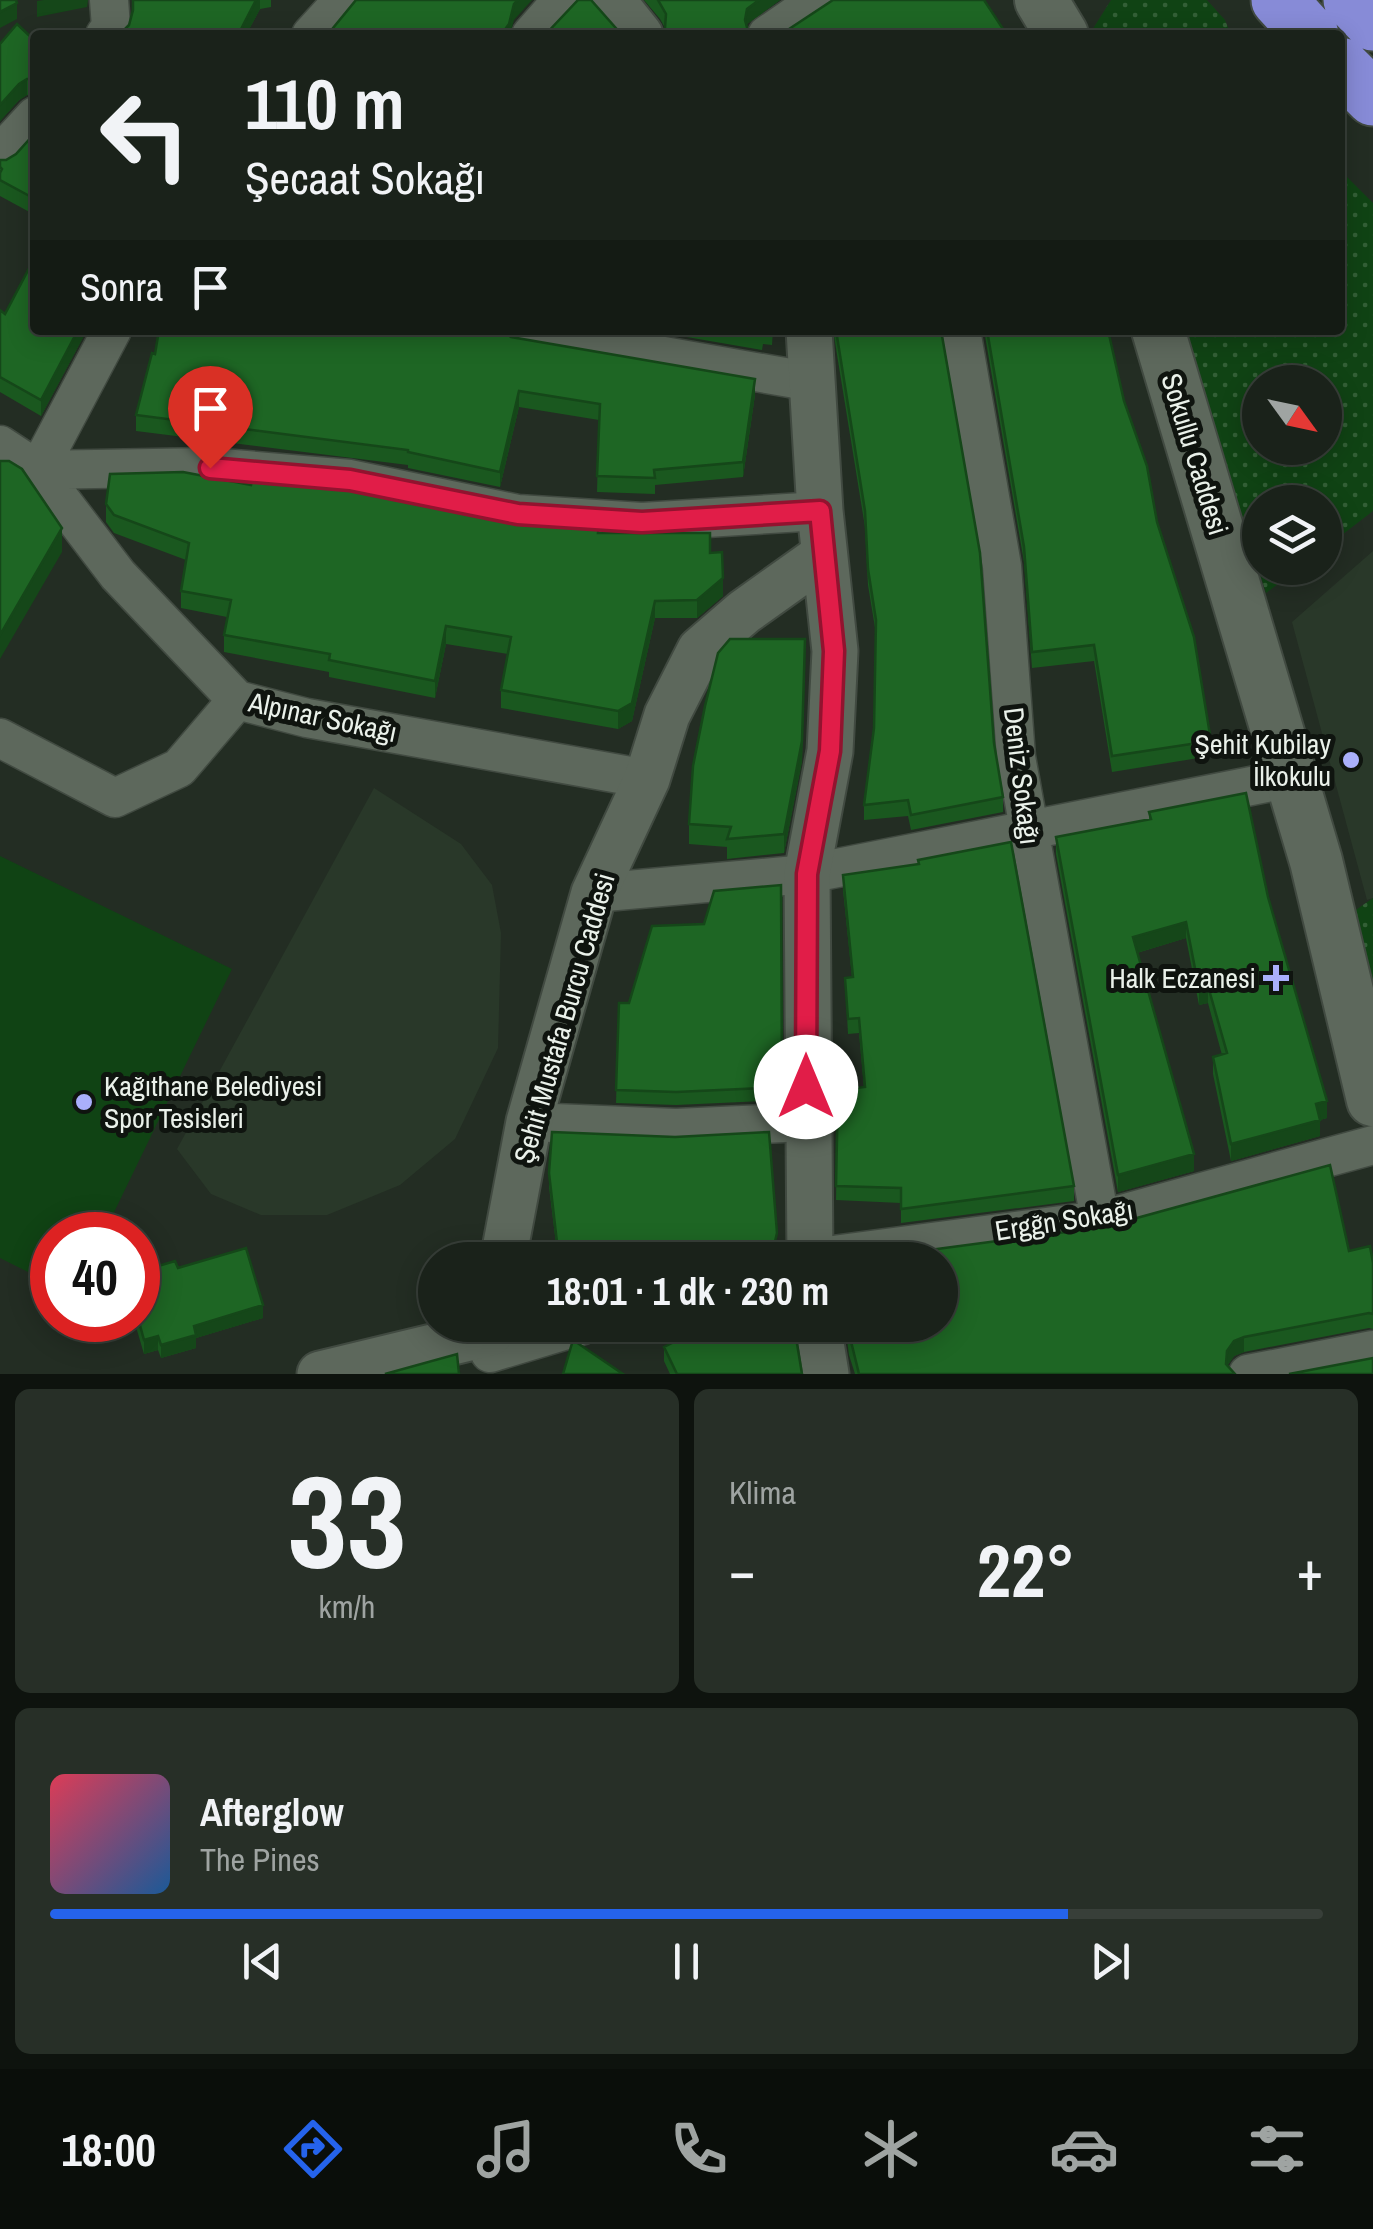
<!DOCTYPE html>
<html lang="tr">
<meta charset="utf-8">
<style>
:root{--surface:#1a221a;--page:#272f27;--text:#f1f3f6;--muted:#9fa4a2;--line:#383f39;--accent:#2563eb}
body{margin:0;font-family:"Archivo Narrow",sans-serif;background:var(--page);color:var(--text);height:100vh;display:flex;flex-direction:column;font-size:38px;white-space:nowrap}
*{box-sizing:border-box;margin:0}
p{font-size:32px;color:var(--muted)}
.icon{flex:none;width:55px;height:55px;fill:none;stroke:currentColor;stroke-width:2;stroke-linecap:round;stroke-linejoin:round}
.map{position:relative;height:1374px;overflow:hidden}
.side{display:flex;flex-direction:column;gap:15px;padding:15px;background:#0e130e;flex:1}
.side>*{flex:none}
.banner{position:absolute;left:30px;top:30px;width:1315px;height:305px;border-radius:10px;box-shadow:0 5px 25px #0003,0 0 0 2px var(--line);background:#1a221a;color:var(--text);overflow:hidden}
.needle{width:65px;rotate:123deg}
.tools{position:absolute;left:1242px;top:365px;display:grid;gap:20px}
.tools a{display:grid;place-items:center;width:100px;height:100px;border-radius:50%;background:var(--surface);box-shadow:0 5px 25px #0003,0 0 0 2px var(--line);font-size:50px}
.speed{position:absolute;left:30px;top:1212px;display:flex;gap:20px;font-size:50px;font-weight:700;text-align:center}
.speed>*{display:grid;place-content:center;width:130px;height:130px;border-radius:50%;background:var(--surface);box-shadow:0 5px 25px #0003,0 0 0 2px var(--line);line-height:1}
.speed .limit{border:15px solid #d22;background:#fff;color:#111}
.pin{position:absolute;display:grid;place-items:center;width:85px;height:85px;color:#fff;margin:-102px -42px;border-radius:50% 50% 50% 0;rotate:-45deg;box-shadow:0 0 10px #0007}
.pin .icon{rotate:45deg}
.me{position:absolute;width:110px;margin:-55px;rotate:0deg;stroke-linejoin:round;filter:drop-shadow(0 0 8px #0008)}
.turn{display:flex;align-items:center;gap:35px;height:210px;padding:0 50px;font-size:45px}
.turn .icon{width:130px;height:130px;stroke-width:2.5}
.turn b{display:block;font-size:70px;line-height:85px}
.then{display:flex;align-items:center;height:95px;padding:0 50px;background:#0003;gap:20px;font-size:38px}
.big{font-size:75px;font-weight:800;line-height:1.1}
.side .tile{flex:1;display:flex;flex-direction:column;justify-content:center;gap:15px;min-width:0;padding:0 35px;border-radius:15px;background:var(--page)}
.side .dial{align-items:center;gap:0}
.dial b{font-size:130px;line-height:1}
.song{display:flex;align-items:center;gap:30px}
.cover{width:120px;height:120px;border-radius:15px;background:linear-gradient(135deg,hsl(350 70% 55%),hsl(210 70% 35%))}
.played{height:10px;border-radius:5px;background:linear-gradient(90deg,var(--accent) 80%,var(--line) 80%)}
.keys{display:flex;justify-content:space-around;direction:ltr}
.heat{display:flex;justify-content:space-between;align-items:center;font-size:55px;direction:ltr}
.side .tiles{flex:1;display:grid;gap:15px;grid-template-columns:1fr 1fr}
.tile:last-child{grid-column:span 2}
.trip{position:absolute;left:418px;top:1242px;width:540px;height:100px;border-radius:50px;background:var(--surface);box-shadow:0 5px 25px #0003,0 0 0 2px var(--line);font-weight:800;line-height:100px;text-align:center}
.tabs{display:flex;height:160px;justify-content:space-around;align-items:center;background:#0a0e0a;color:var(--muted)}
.tabs .icon{width:70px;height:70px}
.tabs .active{color:var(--accent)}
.tabs b{font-size:45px;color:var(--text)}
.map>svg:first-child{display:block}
</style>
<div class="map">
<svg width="1373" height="1374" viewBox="0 0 1373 1374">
<defs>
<pattern id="park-dots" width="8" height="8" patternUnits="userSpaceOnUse" patternTransform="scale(2.5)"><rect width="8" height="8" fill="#104314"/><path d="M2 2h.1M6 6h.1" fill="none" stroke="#335f36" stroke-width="1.8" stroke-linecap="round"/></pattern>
</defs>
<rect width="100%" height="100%" fill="#232d23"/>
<path fill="#293829" d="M1373,551V898L1367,900L1292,622Z
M374,788L461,844L492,885L501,933L498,1048L455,1139L400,1185L327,1215H261L211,1194L177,1149Z"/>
<path fill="#104314" d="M0,856L232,969L103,1235H52V1284L0,1258Z"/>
<path fill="url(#park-dots)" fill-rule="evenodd" d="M1111,0H1207L1225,20L1231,35H1089Z
M1340,170L1373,203V511L1325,548V502H1260V568H1299L1266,593L1182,330H1340ZM1260,382H1325V448H1260Z
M1373,898V997L1350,914Z"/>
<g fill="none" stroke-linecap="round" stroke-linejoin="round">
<g stroke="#414a41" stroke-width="41">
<path id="minor" d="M105,35L111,27L109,0
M311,35L343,0
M531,35L562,0
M767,35L818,0
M0,154L35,116
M515,330L813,382
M961,330L1002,566L1016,757L1100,1220
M0,445L38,470L210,467L350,479L518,514L642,522L820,511
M38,470L118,575L237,700L307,718L647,779
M38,470L112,330
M0,738L115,798L179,768L237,700
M594,893L807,874L1291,778
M529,1122L676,1128L806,1122
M795,1260L1100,1220L1373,1145
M490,1353L583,1325
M1248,1374L1373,1350"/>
</g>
<g stroke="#414a41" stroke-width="49">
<path id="tertiary" d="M612,0L640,35
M809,330L820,511L835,651L830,751L807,874L810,1260
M503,1260L529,1122L594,893L647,779L667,715L700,650L744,612L824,555
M818,1325L826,1374
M320,1374L490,1333L491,1325"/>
</g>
<g stroke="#414a41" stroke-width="56">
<path id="secondary" d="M1041,0L1062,35
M1158,330L1316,861L1373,1100"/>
</g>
<g stroke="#414a41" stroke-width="59">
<path id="motorway" d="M1279,0L1311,35
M1351,0L1373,23
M1340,65L1373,98"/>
</g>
<use href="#minor" stroke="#5d685c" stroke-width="38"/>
<use href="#tertiary" stroke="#5d685c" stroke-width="45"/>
<use href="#secondary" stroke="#5d685c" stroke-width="52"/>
<use href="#motorway" stroke="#878bd7" stroke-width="55"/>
</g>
<path fill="#1a581f" d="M132,0H271V7L260,9L246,35H119L129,25L133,13Z
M644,0H780L747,24L748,31L752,35H660L665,28L660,19Z
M35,41V94L27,95L19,100L0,121V44Z
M35,133V215L0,196V160H6L16,154Z
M0,310L35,330H87L41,416L0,392Z
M646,330H773L772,345L763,344L762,350Z
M833,330H941L994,743L1003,797V812L911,830L908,816L864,820V805L874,728L876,634L868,585L865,527Z
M984,330H1108L1124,401L1157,522L1211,741V756L1112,772L1094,661L1032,668L1024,562Z
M511,337L755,395L743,477L655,485V494L597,492L599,420L519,407L500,487L408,468V465L136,431V415L155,354Z
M251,485L490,517L599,533L710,553L723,596L697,618H655L632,721L618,729L501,708V690L508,654L446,644L435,698L329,677V672L224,652V635L227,617L181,608V591L186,560L114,533L106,522V504Z
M805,659L802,761L784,853L727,859V847L689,844V824Z
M1149,812L1268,897L1327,1118L1320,1120V1136L1231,1161L1213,1074V1057L1222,1055L1208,1003L1199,1005L1186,938L1137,953L1194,1171L1118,1192L1056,854V837L1149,820Z
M843,875L1074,1186V1201L901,1223V1203L836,1200L838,1090L864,1088L859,1033L848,1034L845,978L852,977L843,890Z
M619,1003L782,1082V1096L763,1095V1101L676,1105L616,1103Z
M549,1173L777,1247L775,1255L778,1260H558L549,1187Z
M1349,1251L1373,1263V1329L1369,1328L1244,1352L1234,1356L1227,1366L1235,1374H855L849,1355L845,1325H940Z
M178,1268L263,1318L196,1338V1348L161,1358L158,1350L144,1354L134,1320H138Z
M664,1347L802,1374H670L664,1361Z"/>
<path fill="#154719" d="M44,0H88L87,7L37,17V1Z
M256,0H260V9L246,35H238Z
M518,0H532L514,20L510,35H501L514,4Z
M759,0H780L747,24L745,35V20L747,9Z
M17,3V19L0,28V12Z
M27,79V95L19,100L0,121V105L19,84Z
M78,330H87L41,416V400Z
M755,379V395L743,477V462Z
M519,391V407L500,487V472Z
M62,528V552L0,659V635Z
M723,578V596L697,618V600Z
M655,601V618L632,721L618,729V711Z
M446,626V644L435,698V681Z
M805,659L802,761L784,853V834Z
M1186,922V938L1133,954V937Z
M1208,986V1003L1199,1005V989Z
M1327,1101V1118L1316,1121V1104Z
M1320,1120V1136L1231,1161V1144Z
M1194,1154V1171L1118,1192V1175Z
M263,1305V1318L196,1338V1348L161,1358V1345L194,1326Z
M158,1336V1350L144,1354V1340Z
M1244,1337V1352L1234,1356L1227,1366L1226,1374L1227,1351L1234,1341Z"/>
<path fill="#1e6624" stroke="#154719" stroke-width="2.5" d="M0,0H16L17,3L0,12Z
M133,0H256L238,35H119L129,25L133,10Z
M356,0H518L514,4L509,24L501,35H342L333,28Z
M578,0H591L622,35H545Z
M658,0H759L747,9L745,20L748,31L752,35H712L709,30L700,35H660L665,28L666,14Z
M833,0H984L1007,35H780Z
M17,24L35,41V79H27L19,84L0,105V44Z
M35,133V199L0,180V173L2,169L0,167V160H6L16,154Z
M35,257V330H78L41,400L0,377V310L5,314Z
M159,330H500L511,337L755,379L743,462L654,470L655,478L597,476L600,404L519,391L500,472L408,452V450L136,415L152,353L155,354Z
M735,330H762V335Z
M836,330H941L980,553L994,743L1003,797L911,815L908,800L864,805L874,728L876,620L868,569L865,511Z
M987,330H1108L1124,401L1147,466L1157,522L1194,637L1211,741L1112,756L1094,645L1032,652L1024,547Z
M0,461H9L22,469L62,528L0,635Z
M183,472L251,485L252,479L374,489L490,514V517L599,524L598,533H710V553L722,552L723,578L697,600L655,601L632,703L618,711L501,690L511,637L446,626L435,681L329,660L330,654L224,635L231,600L181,591L189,543L114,515L106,504L110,474Z
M730,639H805L802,741L784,834L727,839L731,827L689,824L693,766L705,706L718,653Z
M1246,793L1268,897L1327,1101L1316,1104L1320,1120L1231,1144L1213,1057L1227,1053L1208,986L1199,989L1186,922L1133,937L1194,1154L1118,1175L1056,837L1151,819L1149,812Z
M1011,842L1074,1186L901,1209V1188L836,1186L838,1090L865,1087L859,1018L848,1019L845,978L853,977L843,875L919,864L918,860Z
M781,885L782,1082H762L763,1088L676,1092L616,1090L619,1003H629L652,926L704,924L714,891Z
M552,1132L675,1137L769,1132L777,1233L773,1250L778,1260H702L701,1258L695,1260H559L549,1173Z
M1330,1165L1349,1251L1370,1246L1373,1263V1314L1369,1313L1244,1337L1234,1341L1227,1351L1226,1364L1235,1374H859L847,1325H940V1260H854L1104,1227Z
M246,1248L263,1305L194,1326L196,1335L161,1345L158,1336L144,1340L138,1318V1272L175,1261L178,1268Z
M709,1325H794L802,1374H677L664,1347Z
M573,1340L623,1374H563Z
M457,1354L459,1374H385Z
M1373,1358V1374H1289Z"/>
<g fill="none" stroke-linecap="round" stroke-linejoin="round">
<g stroke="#92132f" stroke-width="25">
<path id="route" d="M210,468L350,480L518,514L642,522L820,511L834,651L830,751L807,874L806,1087"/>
</g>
<use href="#route" stroke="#e11d48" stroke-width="18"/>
</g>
<g fill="#aaaffb" stroke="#0f140f" stroke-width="4">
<circle cx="1351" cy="760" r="10"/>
<path d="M1271 963h10v10h10v10h-10v10h-10v-10h-10v-10h10z"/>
<circle cx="84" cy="1102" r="10"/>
</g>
<g text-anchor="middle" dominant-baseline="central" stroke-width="10" stroke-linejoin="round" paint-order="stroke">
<g font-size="28" fill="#eaf1ea" stroke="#0f140f">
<text transform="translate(1195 454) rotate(73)">Sokullu Caddesi</text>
<text transform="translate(323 717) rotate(12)">Alpınar Sokağı</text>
<text transform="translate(1022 776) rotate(83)">Deniz Sokağı</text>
<text transform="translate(564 1018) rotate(-74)">Şehit Mustafa Burcu Caddesi</text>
<text transform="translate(1064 1220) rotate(-9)">Ergğn Sokağı</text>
</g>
<g font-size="28" fill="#eaf1ea" stroke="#0f140f" text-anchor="end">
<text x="1331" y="744">Şehit Kubilay<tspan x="1331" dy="32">İlkokulu</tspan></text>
<text x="1256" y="978">Halk Eczanesi</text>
<text x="104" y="1086" text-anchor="start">Kağıthane Belediyesi<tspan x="104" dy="32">Spor Tesisleri</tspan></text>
</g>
</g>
</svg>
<div class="tools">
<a><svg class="needle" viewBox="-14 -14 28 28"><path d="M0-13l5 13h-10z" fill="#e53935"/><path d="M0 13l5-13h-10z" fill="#9fa4a2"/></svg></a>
<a><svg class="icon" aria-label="layers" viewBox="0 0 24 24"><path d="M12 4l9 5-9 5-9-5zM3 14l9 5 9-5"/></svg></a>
</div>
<div class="speed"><div class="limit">40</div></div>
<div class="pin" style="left:210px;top:468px;background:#d93025"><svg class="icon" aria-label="arrive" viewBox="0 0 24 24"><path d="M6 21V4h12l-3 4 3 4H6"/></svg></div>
<svg class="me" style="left:806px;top:1087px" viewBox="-20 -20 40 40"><circle r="19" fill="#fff"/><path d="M0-13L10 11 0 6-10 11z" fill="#e11d48"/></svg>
<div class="trip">18:01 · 1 dk · 230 m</div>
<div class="banner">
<div class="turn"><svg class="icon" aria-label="left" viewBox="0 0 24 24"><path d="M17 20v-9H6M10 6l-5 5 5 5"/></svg><div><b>110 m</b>Şecaat Sokağı</div></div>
<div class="then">Sonra<svg class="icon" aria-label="arrive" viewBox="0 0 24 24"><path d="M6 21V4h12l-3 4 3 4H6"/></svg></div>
</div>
</div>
<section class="side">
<div class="tiles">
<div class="tile dial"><b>33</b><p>km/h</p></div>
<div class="tile"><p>Klima</p>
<div class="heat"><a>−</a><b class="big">22°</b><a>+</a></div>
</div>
<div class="tile">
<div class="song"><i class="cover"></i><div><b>Afterglow</b><p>The Pines</p></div></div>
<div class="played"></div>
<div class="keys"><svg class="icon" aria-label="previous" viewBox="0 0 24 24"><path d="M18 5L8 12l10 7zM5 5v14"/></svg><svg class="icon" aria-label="pause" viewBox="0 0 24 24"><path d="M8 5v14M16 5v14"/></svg><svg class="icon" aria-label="next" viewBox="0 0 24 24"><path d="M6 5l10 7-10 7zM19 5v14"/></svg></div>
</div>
</div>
</section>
<nav class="tabs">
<b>18:00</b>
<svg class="icon active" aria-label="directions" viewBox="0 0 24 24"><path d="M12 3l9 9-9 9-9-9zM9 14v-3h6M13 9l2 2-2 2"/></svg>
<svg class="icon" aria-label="music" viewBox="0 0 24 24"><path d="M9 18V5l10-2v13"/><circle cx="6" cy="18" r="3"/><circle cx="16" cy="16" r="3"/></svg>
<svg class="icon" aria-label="phone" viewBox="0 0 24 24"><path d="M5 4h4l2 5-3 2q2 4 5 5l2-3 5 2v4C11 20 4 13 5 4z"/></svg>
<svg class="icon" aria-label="climate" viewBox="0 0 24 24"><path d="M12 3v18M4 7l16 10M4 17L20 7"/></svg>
<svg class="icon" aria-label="car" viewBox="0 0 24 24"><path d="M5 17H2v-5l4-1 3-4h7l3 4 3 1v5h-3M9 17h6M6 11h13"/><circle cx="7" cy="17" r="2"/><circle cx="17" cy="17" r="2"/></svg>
<svg class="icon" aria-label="filters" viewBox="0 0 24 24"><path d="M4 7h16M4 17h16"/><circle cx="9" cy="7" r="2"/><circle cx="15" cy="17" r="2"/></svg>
</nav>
